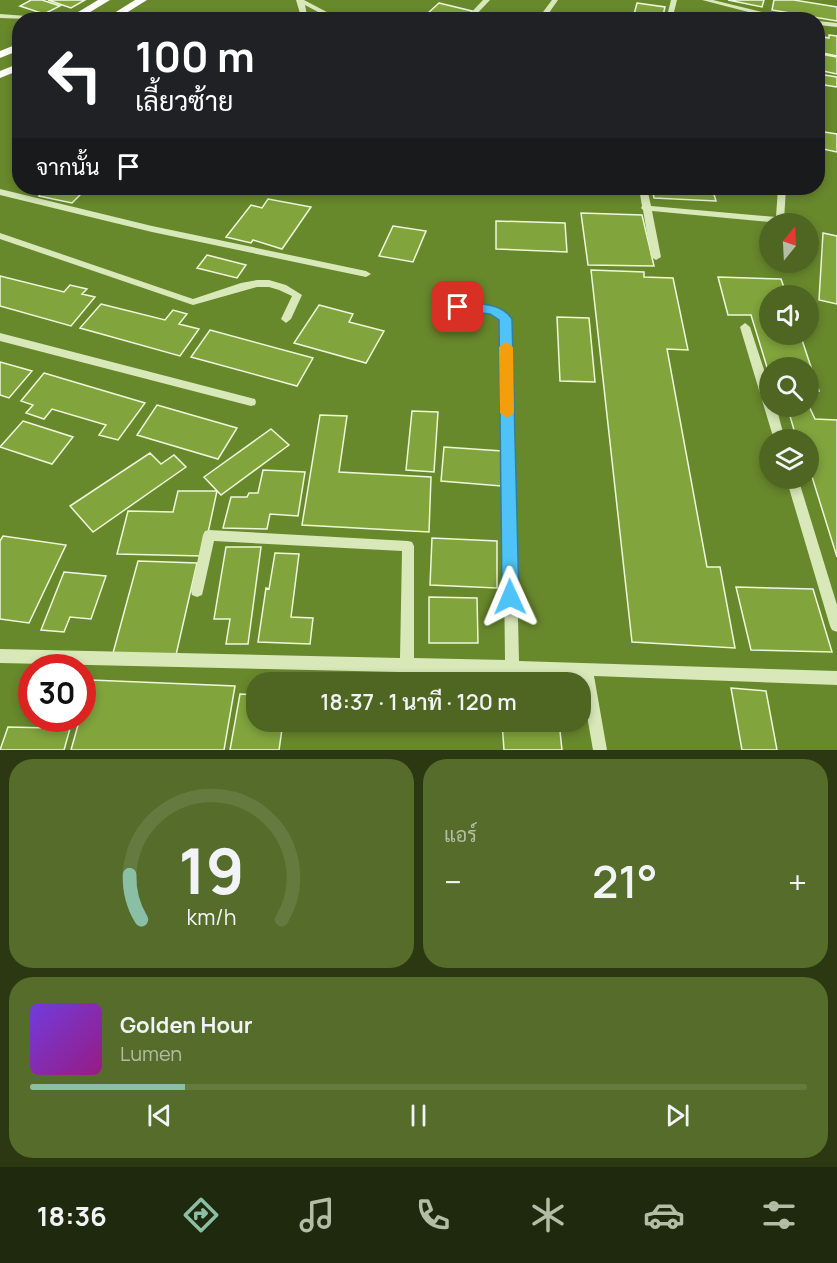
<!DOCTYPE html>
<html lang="th">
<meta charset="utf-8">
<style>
:root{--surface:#4e6621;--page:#556c2a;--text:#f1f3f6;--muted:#b3bda5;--line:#657a3f;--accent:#8abfa5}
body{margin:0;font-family:Manrope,Sarabun,sans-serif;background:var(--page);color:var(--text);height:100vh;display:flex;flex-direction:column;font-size:22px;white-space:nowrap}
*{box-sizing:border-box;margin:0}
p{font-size:20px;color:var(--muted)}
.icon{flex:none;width:33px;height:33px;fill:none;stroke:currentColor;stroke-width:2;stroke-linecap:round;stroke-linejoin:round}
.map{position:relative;height:750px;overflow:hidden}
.side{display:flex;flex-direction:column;gap:9px;padding:9px;background:#2b3812;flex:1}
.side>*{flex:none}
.hud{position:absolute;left:12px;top:12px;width:813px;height:183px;border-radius:24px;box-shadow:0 3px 9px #0003;background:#202124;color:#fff;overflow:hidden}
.needle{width:39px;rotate:18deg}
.fabs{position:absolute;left:759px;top:213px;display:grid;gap:12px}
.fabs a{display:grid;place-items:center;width:60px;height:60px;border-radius:50%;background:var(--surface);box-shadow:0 3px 9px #0003;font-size:30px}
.speed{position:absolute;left:18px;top:654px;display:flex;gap:12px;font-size:30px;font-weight:700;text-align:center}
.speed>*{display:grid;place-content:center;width:78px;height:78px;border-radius:50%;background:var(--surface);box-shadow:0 3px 9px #0003;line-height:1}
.speed .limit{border:9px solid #d22;background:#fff;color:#111}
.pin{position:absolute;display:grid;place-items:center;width:51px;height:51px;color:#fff;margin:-26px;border-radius:12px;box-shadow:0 3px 9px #0006}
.me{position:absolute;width:66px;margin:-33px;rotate:359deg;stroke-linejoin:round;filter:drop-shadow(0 0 4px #0008)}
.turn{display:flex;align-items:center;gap:21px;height:126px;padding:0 24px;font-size:27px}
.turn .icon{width:78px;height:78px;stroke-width:2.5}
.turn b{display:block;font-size:42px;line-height:51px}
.then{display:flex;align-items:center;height:57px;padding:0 24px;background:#0003;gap:12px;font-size:22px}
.big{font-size:45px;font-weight:600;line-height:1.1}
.side .tile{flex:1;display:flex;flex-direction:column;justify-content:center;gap:9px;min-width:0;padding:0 21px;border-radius:24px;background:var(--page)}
.side .dial{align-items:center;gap:0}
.dial svg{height:156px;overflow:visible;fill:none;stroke:var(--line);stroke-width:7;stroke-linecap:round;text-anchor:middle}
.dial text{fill:var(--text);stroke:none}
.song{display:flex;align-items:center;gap:18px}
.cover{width:72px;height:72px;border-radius:9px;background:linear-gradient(135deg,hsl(260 70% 55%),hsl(310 70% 35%))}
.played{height:6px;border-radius:3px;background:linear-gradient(90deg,var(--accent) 20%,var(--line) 20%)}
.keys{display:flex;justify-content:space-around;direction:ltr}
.heat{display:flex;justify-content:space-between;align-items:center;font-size:33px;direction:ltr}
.side .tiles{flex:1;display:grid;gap:9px;grid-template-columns:1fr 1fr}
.tile:last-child{grid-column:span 2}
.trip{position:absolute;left:246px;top:672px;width:345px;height:60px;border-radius:24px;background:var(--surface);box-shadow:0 3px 9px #0003;font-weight:600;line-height:60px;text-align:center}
.menu{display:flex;height:96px;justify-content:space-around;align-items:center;background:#1f290d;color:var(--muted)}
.menu .icon{width:42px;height:42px}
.menu .current{color:var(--accent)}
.menu b{font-size:27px;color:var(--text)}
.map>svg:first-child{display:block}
</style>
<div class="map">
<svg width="837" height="750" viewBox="0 0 837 750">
<rect width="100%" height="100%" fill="#68882c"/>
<path fill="#81a43d" stroke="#eef7dc" stroke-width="1.5" d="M31,0H42L60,6L44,14L20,6Z
M48,0H85L71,8Z
M728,0H764L762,7Z
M774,0H794L837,7V21L772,10Z
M439,3L472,11L463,20L428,13Z
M637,3L665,7L662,20L633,18Z
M829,35L837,36V56L818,52V36L829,38Z
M820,54L837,57V74L818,70Z
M818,74L837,77V87L818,84Z
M818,131L837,134V152L818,148Z
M47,188H87L72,203L39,196Z
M532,188H560L561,193L533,192Z
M652,188H712L716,201L654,198Z
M268,199L311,207L282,249L253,240L251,243L226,237L251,205L262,208Z
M581,213L642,215L654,266L588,265Z
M496,221L565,223L567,252L496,249Z
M393,226L426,231L413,262L379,256Z
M823,233L837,236V304L819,300Z
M207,255L246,265L237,278L197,268Z
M591,270L644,272V277L673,278L688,350L667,349L707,567H720L735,648L632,642Z
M0,276L64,292L70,285L87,289L82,294L95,297L71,326L0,306Z
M718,277L781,279L787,296H770V334H800L819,391H808V368H770V377L751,315H728Z
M101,304L165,320L173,310L187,314L179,324L199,329L180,356L80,328Z
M319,305L353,314L349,322L384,331L366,363L294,343Z
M557,317L589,318L595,382L560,381Z
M210,330L313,358L297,386L191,357Z
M0,362L32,371L9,398L0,395Z
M44,373L145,403L118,440L99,435L106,425L52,409L44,419L26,413L33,405L21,401Z
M808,404L815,419L837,420V557L808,464V440H797L787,406H808Z
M157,405L237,428L218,459L137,435Z
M412,411L438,412L434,472L406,470Z
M320,415L347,416L339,472L431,477L429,532L302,525Z
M23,421L73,437L52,464L0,447Z
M271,429L289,445L221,495L204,477Z
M444,447L502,451L501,486L441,481Z
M150,453L161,464L174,455L186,467L93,532L70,506Z
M263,470L305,472L298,516L270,514L267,529L223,528L231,497H247L249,493H258Z
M178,491H217L203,556L117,554L128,511L173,512Z
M3,536L66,545L29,623L0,619V541Z
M432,538L497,541V588L430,585Z
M226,547H261L248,644H226L230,619H214Z
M275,553L299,554L291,617L313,618L310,644L258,642L266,588L269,589Z
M138,561L197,563L176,655L113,653Z
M64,572L106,576L91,619L70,617L64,632L41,630Z
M736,587L813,589L832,652L751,650Z
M429,597L477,598L478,643H429Z
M91,680L235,686L224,750H71L80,718H82Z
M731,688L766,691L777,750H742Z
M240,694L256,695V722H283L279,750H230Z
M54,718H73L64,750H0L8,727L51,728Z
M502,722H559L562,750H504Z"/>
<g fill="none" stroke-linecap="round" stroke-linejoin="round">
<path fill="#d8e8b9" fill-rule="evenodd" d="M296,0H304L342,20H333L305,5L308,20H302Z
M483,0H490L471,20H464Z
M552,0H558L544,20H537Z
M671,0H677L672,20H666Z
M702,0H713L794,20H780Z
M0,14L54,18L57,20L0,18Z
M818,21L837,23V27L818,25Z
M569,188H577L578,192L574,195L571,194Z
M639,188H647L651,206L776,217L778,188H786L784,220L780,223L652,211L661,257L656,260L651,257L643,210L641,208L642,206Z
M0,189L152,226L366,271L371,274L366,277L152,232L0,195Z
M0,233L193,299L241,283L257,280H269L286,285L302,295L291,319L286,323L281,319L292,296L279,290L269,287H257L193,305L0,239Z
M458,304C477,304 498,303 511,319L519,661L837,671V685L594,676L607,750H593L580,676L0,663V649L400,658L402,551L214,541L203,591L202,595L197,597L192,595L191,591L203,535L205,531L209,530L408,541L412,542L414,546V658L505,660L501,320L488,313L455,309L453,307L455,305Z
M745,323L750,327L770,388V406H776L785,440H774L740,327Z
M0,333L251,398L255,399L256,402L255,405L251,406L0,341Z
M786,478H798L837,605V632L832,630L830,626Z"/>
<path fill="#fdfefa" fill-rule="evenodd" d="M98,0H110L77,20H65Z
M135,0H147L115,20H103Z
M20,43V50L0,58V51Z
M20,63V70L0,78V71Z"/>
</g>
<path fill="#4fc3f7" stroke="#337fa1" stroke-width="1.5" d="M458,302C476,304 501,302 512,319L519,597L516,603L510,605L505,603L502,597L499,320L490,314L453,310V304Z"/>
<path fill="#f59e0b" d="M506,342L513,347L514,413L507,418L500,413L499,347Z"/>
</svg>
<div class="fabs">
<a><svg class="needle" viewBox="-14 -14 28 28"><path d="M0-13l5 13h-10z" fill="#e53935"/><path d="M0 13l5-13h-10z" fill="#b3bda5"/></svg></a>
<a><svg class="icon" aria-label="sound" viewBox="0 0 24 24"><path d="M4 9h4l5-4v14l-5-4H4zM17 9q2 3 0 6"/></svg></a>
<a><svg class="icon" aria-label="search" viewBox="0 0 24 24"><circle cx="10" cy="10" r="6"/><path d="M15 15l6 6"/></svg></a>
<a><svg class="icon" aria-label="layers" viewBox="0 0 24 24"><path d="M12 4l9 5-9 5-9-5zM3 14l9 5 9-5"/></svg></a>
</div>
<div class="speed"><div class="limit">30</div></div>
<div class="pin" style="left:458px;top:307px;background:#d93025"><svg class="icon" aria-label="arrive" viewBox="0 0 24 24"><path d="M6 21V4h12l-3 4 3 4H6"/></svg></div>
<svg class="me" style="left:510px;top:597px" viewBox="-20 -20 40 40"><path d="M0-17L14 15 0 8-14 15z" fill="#4fc3f7" stroke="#fff" stroke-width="4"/></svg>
<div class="trip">18:37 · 1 นาที · 120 m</div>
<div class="hud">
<div class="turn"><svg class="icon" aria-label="left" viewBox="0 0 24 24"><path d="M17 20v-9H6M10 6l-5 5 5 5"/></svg><div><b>100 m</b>เลี้ยวซ้าย</div></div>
<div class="then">จากนั้น<svg class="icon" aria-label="arrive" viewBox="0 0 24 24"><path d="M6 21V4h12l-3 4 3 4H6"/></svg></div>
</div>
</div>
<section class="side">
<div class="tiles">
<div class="tile dial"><svg viewBox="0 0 100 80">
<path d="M14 69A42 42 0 1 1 86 69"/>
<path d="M14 69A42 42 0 0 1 8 46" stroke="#8abfa5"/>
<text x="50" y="56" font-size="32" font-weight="700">19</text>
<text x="50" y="72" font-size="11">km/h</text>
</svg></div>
<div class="tile"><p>แอร์</p>
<div class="heat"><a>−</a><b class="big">21°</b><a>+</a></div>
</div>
<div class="tile">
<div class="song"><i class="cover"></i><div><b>Golden Hour</b><p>Lumen</p></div></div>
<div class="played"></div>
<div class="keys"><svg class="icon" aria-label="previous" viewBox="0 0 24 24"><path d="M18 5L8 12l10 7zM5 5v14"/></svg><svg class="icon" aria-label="pause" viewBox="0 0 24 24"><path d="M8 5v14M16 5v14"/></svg><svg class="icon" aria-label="next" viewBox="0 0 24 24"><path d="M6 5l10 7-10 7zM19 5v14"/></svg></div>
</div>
</div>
</section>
<nav class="menu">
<b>18:36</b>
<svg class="icon current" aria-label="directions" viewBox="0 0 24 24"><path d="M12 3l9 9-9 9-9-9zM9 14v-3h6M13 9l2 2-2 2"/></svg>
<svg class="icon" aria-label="music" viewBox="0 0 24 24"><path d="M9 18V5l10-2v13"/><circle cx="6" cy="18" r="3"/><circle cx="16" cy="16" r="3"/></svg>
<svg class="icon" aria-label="phone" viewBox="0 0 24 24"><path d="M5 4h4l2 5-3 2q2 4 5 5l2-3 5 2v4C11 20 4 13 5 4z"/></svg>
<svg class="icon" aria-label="climate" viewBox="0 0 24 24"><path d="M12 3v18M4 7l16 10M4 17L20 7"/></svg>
<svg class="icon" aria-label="car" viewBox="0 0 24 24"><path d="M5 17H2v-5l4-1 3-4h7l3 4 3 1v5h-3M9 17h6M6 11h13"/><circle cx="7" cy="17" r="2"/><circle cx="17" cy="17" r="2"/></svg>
<svg class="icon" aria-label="filters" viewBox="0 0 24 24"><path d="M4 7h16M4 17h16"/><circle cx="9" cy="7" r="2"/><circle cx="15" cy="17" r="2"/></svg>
</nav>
